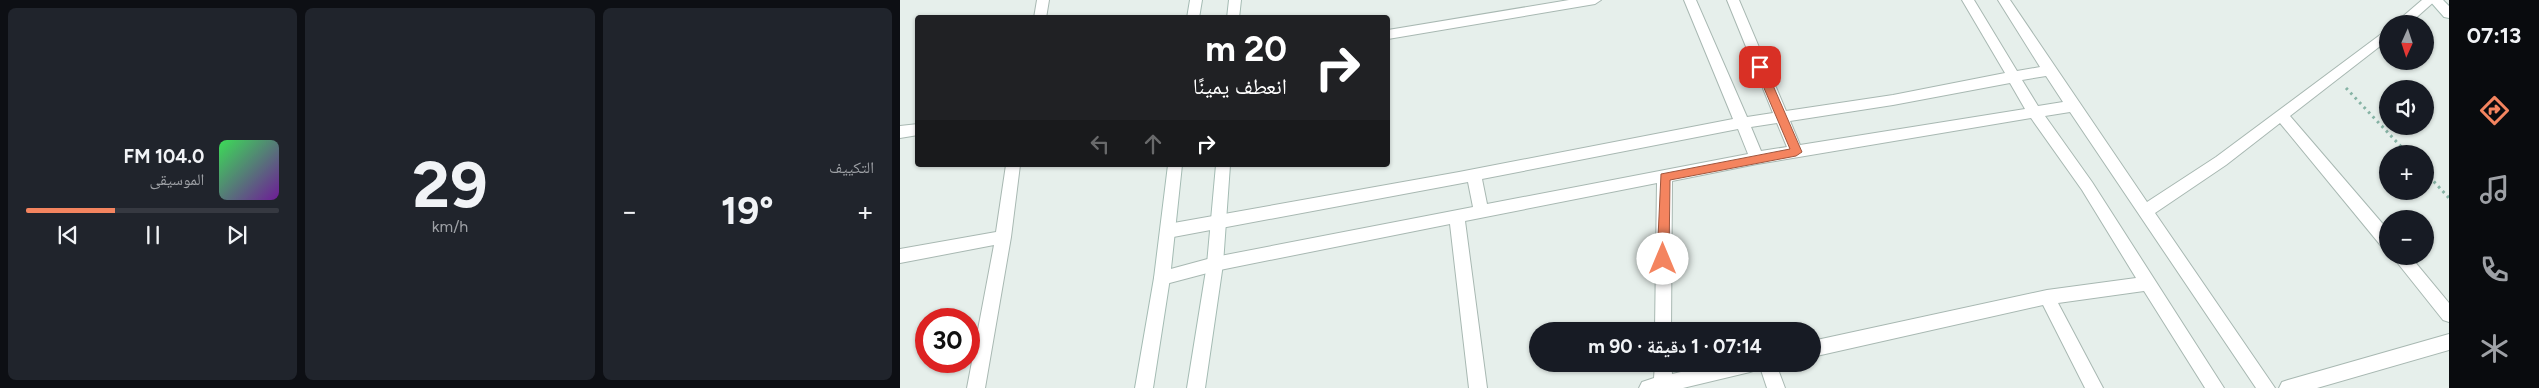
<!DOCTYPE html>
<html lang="ar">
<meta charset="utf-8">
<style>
:root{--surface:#171b24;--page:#20242c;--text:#f1f3f6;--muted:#9ea1a6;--line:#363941;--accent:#f4845f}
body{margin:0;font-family:Figtree,"Noto Naskh Arabic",sans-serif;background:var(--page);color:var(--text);direction:rtl;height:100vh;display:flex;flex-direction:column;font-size:19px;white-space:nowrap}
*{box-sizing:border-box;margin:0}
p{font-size:16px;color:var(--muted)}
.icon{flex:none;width:28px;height:28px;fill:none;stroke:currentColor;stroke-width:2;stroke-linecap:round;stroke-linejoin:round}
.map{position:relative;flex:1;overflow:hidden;direction:ltr}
.sheet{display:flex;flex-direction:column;gap:8px;padding:8px;background:#0d0f14;width:900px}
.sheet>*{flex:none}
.hud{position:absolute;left:15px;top:15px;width:475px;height:152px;border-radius:5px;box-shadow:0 1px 4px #0004;direction:rtl;background:#202124;color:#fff;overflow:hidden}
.needle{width:32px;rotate:183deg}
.buttons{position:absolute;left:1479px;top:15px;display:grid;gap:10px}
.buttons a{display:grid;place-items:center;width:55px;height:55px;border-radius:50%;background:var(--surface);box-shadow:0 1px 4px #0004;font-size:25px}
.speed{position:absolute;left:15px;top:308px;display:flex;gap:10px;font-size:25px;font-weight:700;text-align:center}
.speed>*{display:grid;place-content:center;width:65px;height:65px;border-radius:50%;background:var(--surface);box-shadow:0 1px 4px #0004;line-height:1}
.speed .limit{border:8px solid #d22;background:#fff;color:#111}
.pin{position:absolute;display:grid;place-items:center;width:42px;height:42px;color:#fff;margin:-21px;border-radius:10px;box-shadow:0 2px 8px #0006}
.me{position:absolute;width:55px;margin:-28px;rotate:0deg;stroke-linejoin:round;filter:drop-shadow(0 0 4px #0008)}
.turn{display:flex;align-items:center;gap:18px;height:105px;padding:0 20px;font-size:22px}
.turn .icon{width:65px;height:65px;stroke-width:2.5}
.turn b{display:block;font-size:35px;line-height:42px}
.lanes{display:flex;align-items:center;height:48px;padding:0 20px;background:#0003;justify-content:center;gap:25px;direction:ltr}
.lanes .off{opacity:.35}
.big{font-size:38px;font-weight:700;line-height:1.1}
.sheet .tile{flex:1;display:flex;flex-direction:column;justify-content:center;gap:8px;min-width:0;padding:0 18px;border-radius:8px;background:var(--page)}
.sheet .dial{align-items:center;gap:0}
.dial b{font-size:65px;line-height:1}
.song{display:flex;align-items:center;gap:15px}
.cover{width:60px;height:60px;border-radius:8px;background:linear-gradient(135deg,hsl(130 70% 55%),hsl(280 70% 35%))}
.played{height:5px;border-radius:2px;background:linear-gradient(90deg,var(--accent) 35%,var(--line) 35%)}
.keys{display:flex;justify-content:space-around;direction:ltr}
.heat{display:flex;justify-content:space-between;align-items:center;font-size:28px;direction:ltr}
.sheet .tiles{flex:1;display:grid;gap:8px;grid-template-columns:repeat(3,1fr)}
.trip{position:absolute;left:629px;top:322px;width:292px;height:50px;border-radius:25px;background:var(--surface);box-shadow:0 1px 4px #0004;font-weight:700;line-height:50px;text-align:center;direction:rtl}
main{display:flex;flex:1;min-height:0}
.dock{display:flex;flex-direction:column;width:90px;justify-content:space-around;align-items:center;background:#090b0e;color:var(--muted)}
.dock .icon{width:35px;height:35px}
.dock .selected{color:var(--accent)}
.dock b{font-size:22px;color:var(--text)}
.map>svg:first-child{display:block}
</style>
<main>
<nav class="dock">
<b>07:13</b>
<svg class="icon selected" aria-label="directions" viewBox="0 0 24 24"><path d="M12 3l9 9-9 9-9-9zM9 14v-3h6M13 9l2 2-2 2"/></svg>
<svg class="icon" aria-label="music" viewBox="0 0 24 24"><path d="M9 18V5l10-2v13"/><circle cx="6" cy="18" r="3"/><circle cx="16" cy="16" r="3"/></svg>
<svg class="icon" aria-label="phone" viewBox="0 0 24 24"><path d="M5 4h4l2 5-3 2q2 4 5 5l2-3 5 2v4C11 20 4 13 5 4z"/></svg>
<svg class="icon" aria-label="climate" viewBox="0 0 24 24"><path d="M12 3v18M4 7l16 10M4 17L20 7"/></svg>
</nav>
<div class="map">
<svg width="1549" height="388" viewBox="0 0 1549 388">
<rect width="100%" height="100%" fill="#e6efeb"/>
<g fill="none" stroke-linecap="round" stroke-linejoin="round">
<g stroke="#a8b8b2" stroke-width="2">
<path id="minor" d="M137,0H149L146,18H134Z
M669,0H701L695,4L488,39V30Z
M784,0H796L847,117L873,113L827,0H839L886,111L993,95L1105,73L1062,0H1074L1117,71L1140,67L1098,0H1110L1247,202L1316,157L1488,29V40L1390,116L1488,230V248L1482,247L1380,123L1326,165L1255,213L1375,388H1356L1170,112L1145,116L1192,182L1324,388H1305L1244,291L1158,303L1203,388H1185L1143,305L912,357V341L1147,290L1236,278L1182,190L1131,118L857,164L772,181L771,331H755L757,183L565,221L587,388H569L550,224L315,271L262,285L256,283L254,278L256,273L315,257L573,207L568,182L268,238L263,236L260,231L263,226L268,224L559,172L833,119ZM1146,76L1163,102L1138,106L1122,80ZM1110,83L1125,109L900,145L890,121L993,105ZM877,123L887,147L861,151L851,127ZM838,129L848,154L587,204L582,179Z
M1522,0H1536L1509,24H1494Z
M18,124V135L0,138V126Z
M106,165H120L111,237L85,388H67L94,245L0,263V249L96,232Z
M1492,256H1510L1549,303V322L1543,320Z
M1549,334V350L1417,388H1379L1382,382L1388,380Z
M755,364H771L772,374L817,364H859L856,370L850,372L783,388H739L742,382L754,378Z
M859,364H876L885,388H867Z"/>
</g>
<g stroke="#a4bbb3" stroke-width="2">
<path id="secondary" d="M290,0H302L299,18H287Z
M329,0H341L339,18H327Z
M1529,0H1543L1549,6V18L1544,17Z
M268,165H282L270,278L253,388H235L254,278Z
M316,165H330L323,264L305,388H287L307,264Z"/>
</g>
<path stroke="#86b3a5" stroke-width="3" stroke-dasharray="2.5 4" stroke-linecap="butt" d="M1446,88L1508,154
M1525,172L1549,198"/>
<use href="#minor" fill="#fff" fill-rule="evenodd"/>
<use href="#secondary" fill="#fff" fill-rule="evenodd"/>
</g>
<path fill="#f4845f" stroke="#9f563e" d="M860,63L865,67L902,152L896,156L770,180L769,259L763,265L759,263L757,259L761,174L890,149L855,67Z"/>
</svg>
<div class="buttons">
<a><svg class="needle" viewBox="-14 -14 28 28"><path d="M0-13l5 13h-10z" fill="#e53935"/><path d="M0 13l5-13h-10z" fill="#9ea1a6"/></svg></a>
<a><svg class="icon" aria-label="sound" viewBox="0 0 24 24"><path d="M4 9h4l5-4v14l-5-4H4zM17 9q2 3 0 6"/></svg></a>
<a>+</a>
<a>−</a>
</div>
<div class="speed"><div class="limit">30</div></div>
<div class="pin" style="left:860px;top:67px;background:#d93025"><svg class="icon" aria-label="arrive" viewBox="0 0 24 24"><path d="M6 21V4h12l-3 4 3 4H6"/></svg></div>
<svg class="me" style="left:763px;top:259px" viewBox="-20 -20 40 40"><circle r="19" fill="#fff"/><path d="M0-13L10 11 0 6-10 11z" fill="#f4845f"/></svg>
<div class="trip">07:14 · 1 دقيقة · 90 m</div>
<div class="hud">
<div class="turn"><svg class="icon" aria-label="right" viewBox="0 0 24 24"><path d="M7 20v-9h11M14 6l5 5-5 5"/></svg><div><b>20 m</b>انعطف يمينًا</div></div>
<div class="lanes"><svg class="icon off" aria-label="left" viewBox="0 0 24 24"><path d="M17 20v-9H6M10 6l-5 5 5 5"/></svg><svg class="icon off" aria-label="ahead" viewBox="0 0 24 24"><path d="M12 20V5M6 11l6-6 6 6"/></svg><svg class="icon" aria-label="right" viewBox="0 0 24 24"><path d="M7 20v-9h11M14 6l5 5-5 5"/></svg></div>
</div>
</div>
<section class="sheet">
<div class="tiles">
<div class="tile"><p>التكييف</p>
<div class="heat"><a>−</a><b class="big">19°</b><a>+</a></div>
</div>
<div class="tile dial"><b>29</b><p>km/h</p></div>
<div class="tile">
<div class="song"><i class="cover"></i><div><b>104.0 FM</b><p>الموسيقى</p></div></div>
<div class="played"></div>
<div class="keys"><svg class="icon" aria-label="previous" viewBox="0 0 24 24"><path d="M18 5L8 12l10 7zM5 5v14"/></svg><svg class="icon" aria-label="pause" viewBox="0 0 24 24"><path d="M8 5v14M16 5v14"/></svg><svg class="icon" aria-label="next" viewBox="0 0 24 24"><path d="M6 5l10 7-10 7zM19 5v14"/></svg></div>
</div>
</div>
</section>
</main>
